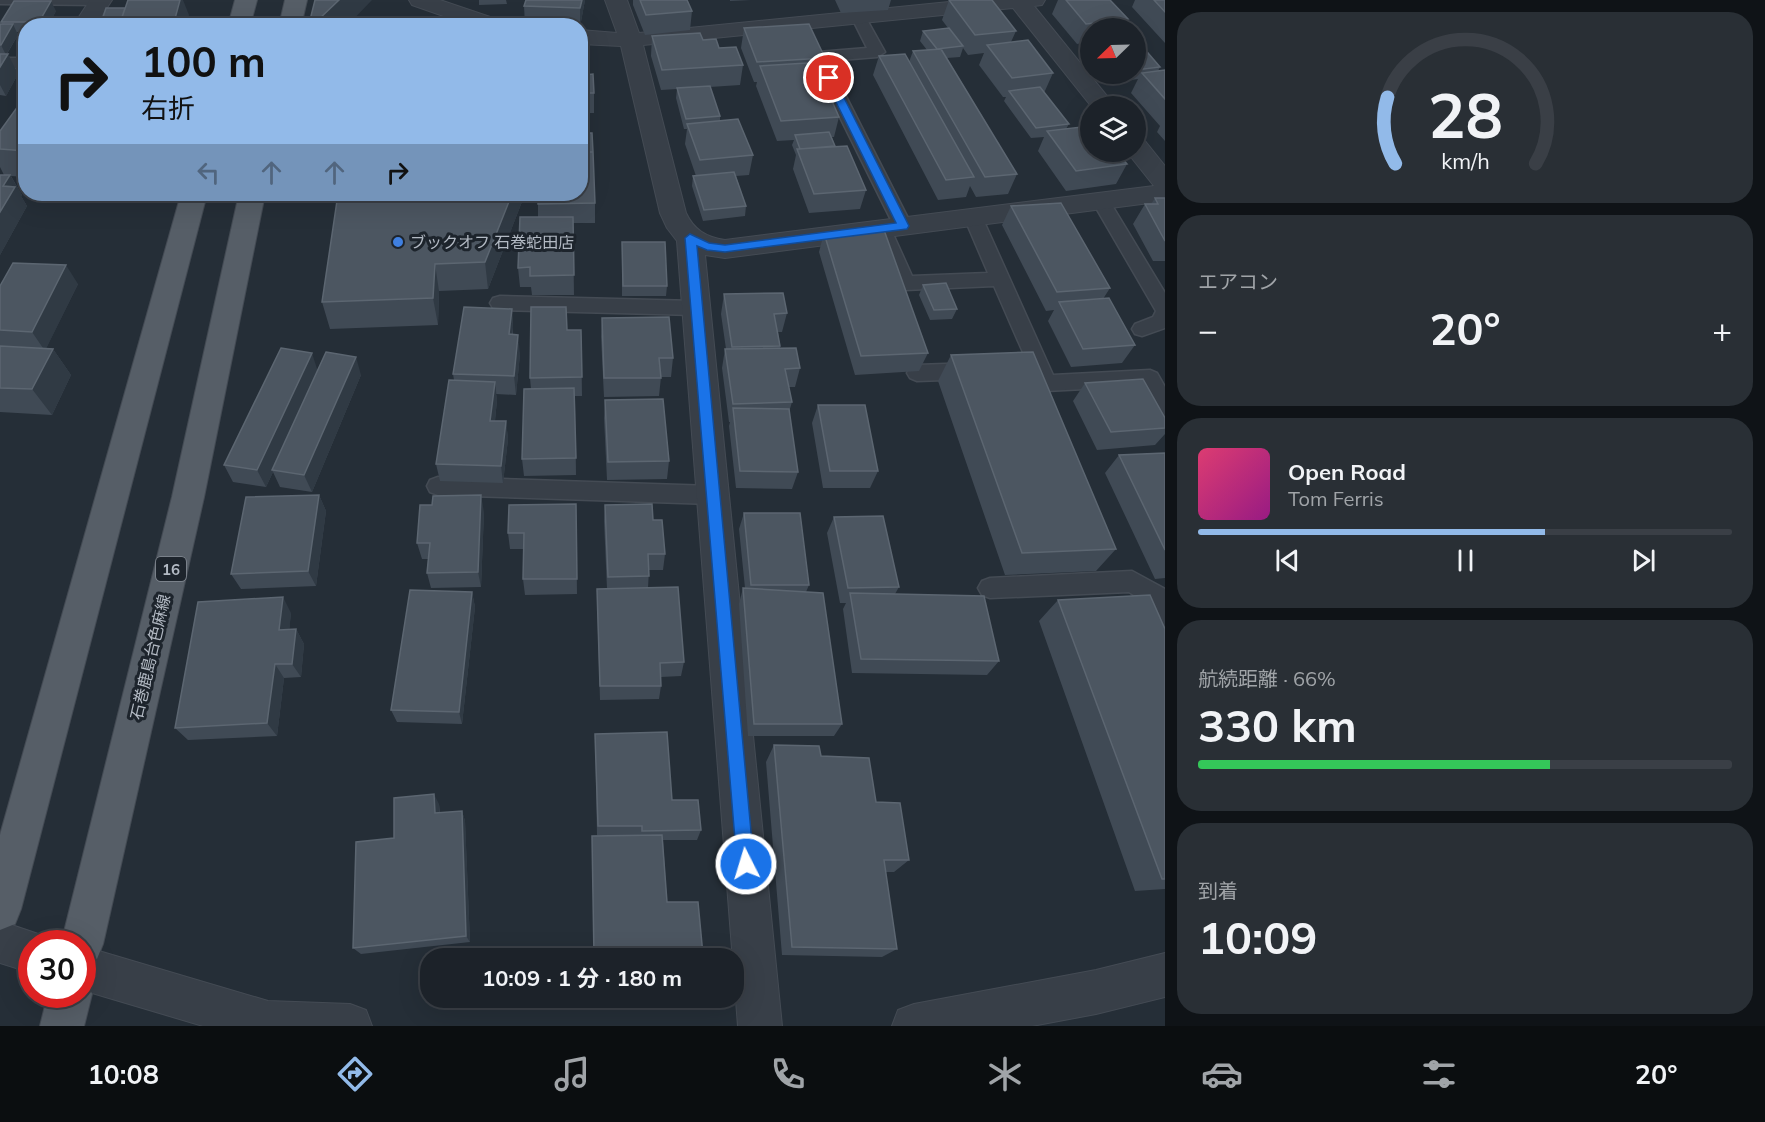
<!DOCTYPE html>
<html lang="ja">
<meta charset="utf-8">
<style>
:root{--surface:#1c2229;--page:#292f35;--text:#f1f3f6;--muted:#a0a4a8;--line:#3a3f46;--accent:#92bae9}
body{margin:0;font-family:Mulish,"Noto Sans JP",sans-serif;background:var(--page);color:var(--text);height:100vh;display:flex;flex-direction:column;font-size:22px;white-space:nowrap}
*{box-sizing:border-box;margin:0}
p{font-size:20px;color:var(--muted)}
.icon{flex:none;width:33px;height:33px;fill:none;stroke:currentColor;stroke-width:2;stroke-linecap:round;stroke-linejoin:round}
.map{position:relative;flex:1;overflow:hidden}
.side{display:flex;flex-direction:column;gap:12px;padding:12px;background:#0f1317;width:600px}
.side>*{flex:none}
.top-card{position:absolute;left:18px;top:18px;width:570px;height:183px;border-radius:24px;box-shadow:0 6px 24px #0002,0 0 0 2px var(--line);background:#92bae9;color:#111;overflow:hidden}
.needle{width:39px;rotate:247deg}
.controls{position:absolute;left:1080px;top:18px;display:grid;gap:12px}
.controls a{display:grid;place-items:center;width:66px;height:66px;border-radius:50%;background:var(--surface);box-shadow:0 6px 24px #0002,0 0 0 2px var(--line);font-size:30px}
.speed{position:absolute;left:18px;top:930px;display:flex;gap:12px;font-size:30px;font-weight:700;text-align:center}
.speed>*{display:grid;place-content:center;width:78px;height:78px;border-radius:50%;background:var(--surface);box-shadow:0 6px 24px #0002,0 0 0 2px var(--line);line-height:1}
.speed .limit{border:9px solid #d22;background:#fff;color:#111}
.pin{position:absolute;display:grid;place-items:center;width:51px;height:51px;color:#fff;margin:-26px;border:3px solid #fff;border-radius:50%;box-shadow:0 2px 6px #0007}
.me{position:absolute;width:66px;margin:-33px;rotate:355deg;stroke-linejoin:round;filter:drop-shadow(0 0 4px #0008)}
.turn{display:flex;align-items:center;gap:21px;height:126px;padding:0 24px;font-size:27px}
.turn .icon{width:78px;height:78px;stroke-width:2.5}
.turn b{display:block;font-size:42px;line-height:51px}
.lanes{display:flex;align-items:center;height:57px;padding:0 24px;background:#0003;justify-content:center;gap:30px;direction:ltr}
.lanes .off{opacity:.35}
.big{font-size:45px;font-weight:700;line-height:1.1}
.side .widget{flex:1;display:flex;flex-direction:column;justify-content:center;gap:9px;min-width:0;padding:0 21px;border-radius:24px;background:var(--page)}
.side .dial{align-items:center;gap:0}
.dial svg{height:156px;overflow:visible;fill:none;stroke:var(--line);stroke-width:7;stroke-linecap:round;text-anchor:middle}
.dial text{fill:var(--text);stroke:none}
.song{display:flex;align-items:center;gap:18px}
.cover{width:72px;height:72px;border-radius:9px;background:linear-gradient(135deg,hsl(340 70% 55%),hsl(310 70% 35%))}
.played{height:6px;border-radius:3px;background:linear-gradient(90deg,var(--accent) 65%,var(--line) 65%)}
.keys{display:flex;justify-content:space-around;direction:ltr}
.heat{display:flex;justify-content:space-between;align-items:center;font-size:33px;direction:ltr}
.charge{height:9px;border-radius:4px;background:linear-gradient(90deg,#34c759 66%,var(--line) 0)}
.trip{position:absolute;left:420px;top:948px;width:324px;height:60px;border-radius:24px;background:var(--surface);box-shadow:0 6px 24px #0002,0 0 0 2px var(--line);font-weight:700;line-height:60px;text-align:center}
.tab-bar{display:flex;height:96px;justify-content:space-around;align-items:center;background:#0b0e10;color:var(--muted)}
.tab-bar .icon{width:42px;height:42px}
.tab-bar .active{color:var(--accent)}
.tab-bar b{font-size:27px;color:var(--text)}
main{display:flex;flex:1;min-height:0}
.map>svg:first-child{display:block}
</style>
<main>
<div class="map">
<svg width="1165" height="1026" viewBox="0 0 1165 1026">
<rect width="100%" height="100%" fill="#252e37"/>
<g fill="none" stroke-linecap="round" stroke-linejoin="round">
<g stroke="#444b54" stroke-width="3">
<path id="lane" d="M0,0H107V1L100,5L0,4Z
M859,14L866,18L885,52L877,57L828,61L912,226L909,230H897L894,226L810,57L818,52L867,48L852,18Z
M0,58H26V68H0Z
M1101,195L1107,197L1165,293V328L1142,336L1135,334L1132,329L1135,324L1153,317L1156,311L1092,201L1095,197Z
M973,211L979,213L982,217L1053,375L1150,370L1157,373L1165,387V416L1158,414L1144,386L1046,391L1039,389L994,286L905,290L898,288L874,229L877,225H889L912,276L988,273L964,217L967,213Z
M500,296L695,301L702,303L705,308L702,313L695,315L500,310L493,308L490,303L493,298Z
M973,363L980,366L983,371L980,376L973,379L917,381L910,378L907,373L910,368L917,365Z
M438,477L712,486L720,488L723,495L720,502L712,504L438,495L430,492L427,486L430,480Z
M1132,571L1165,589V626L1156,623L1148,604L1129,592L990,598L982,595L978,588L982,581L990,578Z"/>
</g>
<g stroke="#444b54" stroke-width="2">
<path id="street" d="M90,0H112L95,26H73Z
M409,0H440L502,21L505,26H472L412,5Z
M605,0H627L639,33L969,0H1045L1042,5L1034,6L1115,106H1091L1013,8L643,45L686,213C694,230 706,237 725,240L1154,186L1127,152H1136V138L1145,141L1165,166V201L725,258L705,255L782,1026H738L677,241L667,228L660,213L621,46L580,44V30L617,33Z
M0,921L47,937L50,944H32V973L0,963Z
M82,946L268,1001L350,1004L366,1010L372,1026H203L82,990Z
M1165,953V997L1096,1014L1032,1026H892L898,1010L914,1004L1096,970Z"/>
</g>
<g stroke="#444b54" stroke-width="2">
<path id="primary" d="M235,0H257L250,26H228Z
M285,0H307L301,26H279Z
M181,194H207L21,909L15,924L0,930V835Z
M239,194H265L204,497L103,944L97,959L82,965V944H61L172,497Z
M82,977L86,978L92,994L84,1026H40L48,994H82Z"/>
</g>
<use href="#lane" fill="#383f48" fill-rule="evenodd"/>
<use href="#street" fill="#383f48" fill-rule="evenodd"/>
<use href="#primary" fill="#565e67" fill-rule="evenodd"/>
</g>
<path fill="#404a55" d="M315,0L347,26H312L310,20Z
M479,0H506L507,4L479,5Z
M585,0L580,27V26L525,25L524,6Z
M633,0H687L692,11L690,30L645,35L633,5Z
M730,0H751L730,1Z
M835,0H891L888,10L841,13Z
M949,0L1016,31L1011,42L1053,73L1044,93L1069,124L1066,129L1127,164L1116,184L1066,191L1038,151L1044,137L1031,138L1004,101L1006,97H1003L979,65L984,53L968,55L963,48L960,57L947,58L1017,174L1008,194L976,197L970,186L966,197L938,200L873,75L879,56L909,62L913,51L927,50L920,41L923,31L948,28L942,20Z
M1058,0H1110L1128,19L1123,28H1090V42L1077,44L1052,14Z
M1135,0H1165V43L1132,7Z
M56,11L48,26H26V33L17,32L18,35L7,54L18,74L6,96L0,95V24H2L1,22Z
M744,28L825,58L820,78H814L817,86L839,117L834,137H832L835,146L866,190L860,209L809,213L793,169L796,155L792,145L794,140L777,141L756,86L757,82H754L741,48Z
M652,36L703,40L719,48L743,65L740,85L710,87L720,116V121L753,155L749,175L736,176L746,206L745,216L703,221L692,186L693,176H696L685,144L687,129H684L676,98L677,89L661,90L651,56Z
M1136,39L1160,67L1158,71L1165,70V141L1157,132L1160,126L1131,93L1138,79L1117,82L1110,74H1136Z
M580,41L584,75L594,93V113H586V133L595,203V223H573L574,295H532L531,287H520L518,268L538,217V194H580Z
M26,95V177L11,176L22,195L21,196L27,206L0,255V175H4L0,167V131Z
M338,194H525L488,289L439,291L438,325L330,329L322,302Z
M1155,198H1165V261H1153L1133,224L1145,204H1151Z
M1011,206L1110,288L1103,299L1135,345L1122,363L1071,367L1048,321L1054,310L1046,311L1002,225Z
M824,233L928,353L919,371L855,375L819,252Z
M622,242L667,286L666,296H622Z
M78,284L46,348L53,349L71,375L52,415L0,412V286Z
M923,285L957,309L952,319L930,320L919,295Z
M724,294L787,313L782,332H778L780,346V348L800,368L795,387H789L792,402L789,412L798,472L792,489L736,488L729,426L730,422H729L722,368L725,349H726L721,314Z
M512,309L513,328V334L520,354L516,395L496,394L497,400L495,421H506L508,439L503,483L440,481L436,464L454,380L453,374Z
M602,318L673,358L671,377H661L659,396L604,397L601,337Z
M567,330H581L582,396H575L576,475L524,476L522,459L531,389L530,378Z
M951,355L1116,549L1096,571L1005,575L938,381Z
M318,370L361,375L312,492L280,487L273,472L266,487L233,482L224,465Z
M1085,383L1165,418V434L1155,445L1097,450L1073,401Z
M605,400L669,461L667,479L607,480L604,418Z
M818,405L878,471L870,488H823L812,423Z
M1165,453V578L1155,579L1105,473L1119,455Z
M319,495L326,511L316,586L241,589L231,574Z
M576,504L577,594L525,595L523,579L524,549H510L508,533Z
M605,505L653,520L665,554L663,570H649L648,588L684,662L681,676L661,677V686L659,699L600,700L597,604V589H607L604,521Z
M484,512L481,587L431,588L427,573L428,559H422L417,543Z
M744,513L809,585L806,592L842,724L834,736H748L739,604L743,588H745L739,529Z
M834,517L899,587L895,594L999,661L987,675L852,673L843,609L846,603H840L827,533Z
M472,592L475,607L462,724L397,722L391,710Z
M1058,600L1165,629V889L1135,891L1039,621Z
M291,613L289,630L296,629L304,644L301,677L284,678L277,736L188,740L175,728Z
M595,734L672,800L701,830L697,840H663L667,902L703,955L700,958H594L592,836L640,835H597Z
M774,745L876,802L909,860L894,872H885L897,949L882,957L782,955L766,762Z
M439,804L440,813L462,811L465,821L470,942L361,954L353,948L394,838Z"/>
<path fill="#303a44" d="M180,0H183L189,15L186,26H173Z
M339,0H372L347,26H320L318,20Z
M582,0H585L580,27V8Z
M51,1L56,11L48,26H40L39,22Z
M13,24L18,35L6,55L1,45Z
M8,54L18,74L6,96L0,85V67Z
M10,175L22,195L21,196L27,206L0,255V212L3,186Z
M512,194H525L488,289L485,262Z
M435,264L439,291L438,325L433,298Z
M66,265L78,284L45,351L32,332Z
M512,309L513,328L510,353L509,334Z
M518,335L520,354L516,395L514,376Z
M53,349L71,375L52,415L32,389Z
M312,353L318,372L272,470L273,472L266,487L257,470Z
M356,357L361,375L312,492L304,475Z
M495,382L497,400L493,438L490,421Z
M506,421L508,439L503,483L501,466Z
M319,495L326,511L316,586L308,571Z
M481,495L484,512L481,587L478,572Z
M472,592L475,607L462,724L459,712Z
M283,597L291,613L288,645L279,630Z
M296,629L304,644L301,677L292,664Z
M275,664L284,678L277,736L267,723Z
M434,794L439,804L440,823L435,813Z
M462,811L465,821L470,942L466,936Z"/>
<path fill="#4c5661" stroke="#5c6671" stroke-width="1.5" d="M128,0H180L173,26H119Z
M315,0H339L318,20H310Z
M526,0H582L580,8L524,6Z
M640,0H687L692,11L646,15Z
M949,0H992L1016,31L975,35Z
M1066,0H1110L1128,19L1086,24Z
M1154,0H1165V12Z
M14,1H51L39,22H1Z
M106,8H125L119,26H100Z
M0,24H13L1,45H0Z
M809,24L825,58L757,62L744,28Z
M949,28L963,46L937,49L923,31Z
M700,33L703,40L716,39L719,48L736,47L743,65L662,70L652,36Z
M1136,39L1160,67L1136,70Z
M1028,40L1053,73L1012,78L987,45Z
M580,41H584V59L583,55H580Z
M941,49L1017,174L985,177L913,51Z
M0,54H8L0,67Z
M905,54L974,177L946,180L879,56Z
M580,55H583L584,75L593,74L594,93H585L586,116H580Z
M807,63L817,86L825,85L839,117L781,121L760,66Z
M1165,70V99L1142,73Z
M710,86L720,116L686,119L677,88Z
M1040,87L1069,124L1036,128L1009,91Z
M26,95V151L0,149V131Z
M738,119L753,155L700,160L687,124Z
M1090,126V152H1117L1127,164L1076,171L1047,131Z
M829,132L835,146L800,149L795,135Z
M580,133H592L593,152H580Z
M847,146L866,190L814,194L797,149Z
M580,152H593L595,203L538,204V194H580Z
M734,172L746,206L704,210L693,176Z
M0,175H10L3,186L15,187L0,212Z
M338,194H512L485,262L435,264L433,298L322,302Z
M1155,198H1165V241L1145,204H1158Z
M1061,203L1110,288L1057,292L1011,206Z
M520,217H573L574,275L530,276V267L518,268Z
M884,230L928,353L861,356L824,233Z
M622,242H665L667,286H623Z
M13,263L66,265L32,332L0,330V286Z
M946,283L957,309L934,310L923,285Z
M783,293L787,313L774,314L780,346L732,347L724,294Z
M1109,298L1135,345L1083,349L1059,302Z
M464,307L512,309L509,334L518,335L514,376L453,374Z
M531,307H566L567,330H581L582,377L530,378Z
M669,317L673,358H659L661,378H604L602,318Z
M0,346L53,349L32,389L0,388Z
M281,348L312,353L257,470L224,465Z
M796,348L800,368L785,369L792,402L733,404L725,349Z
M326,352L356,357L304,475L272,470Z
M1033,352L1116,549L1022,553L951,355Z
M1143,379L1165,418V428L1111,432L1085,383Z
M449,380L495,382L490,421H506L501,466L436,464Z
M574,388L576,458L522,459L524,389Z
M663,399L669,461L608,462L605,400Z
M818,405H865L878,471H830Z
M733,408L789,409L798,472L740,471Z
M1165,453V550L1119,455Z
M319,495L308,571L231,574L246,497Z
M481,495L478,572L427,573L430,543H417L420,505H432L433,496Z
M576,504L577,579H523L524,533H508L509,505Z
M652,504L653,520H662L665,554H648L649,576L608,577L605,505Z
M744,513H800L809,585H751Z
M883,516L899,587L848,588L834,517Z
M678,587L684,662L660,663L661,686H600L597,589Z
M743,588L823,593L842,724H754Z
M410,590L472,592L459,712L391,710Z
M850,593L984,596L999,661L861,659Z
M1150,595L1165,629V879H1162L1058,600Z
M283,597L279,630L296,629L292,664H275L267,723L175,728L198,602Z
M667,732L672,800H698L701,830L642,831V826H598L595,734Z
M774,745L819,746L821,756L869,758L876,802L900,803L909,860H884L897,949L792,947Z
M434,794L435,813L462,811L466,936L353,948L356,842L394,838V798Z
M662,835L667,902H698L703,955L594,957L592,836Z"/>
<path fill="#1a73e8" stroke="#114b97" stroke-width="1.5" d="M829,75L834,78L909,226L907,229L725,252L707,250L697,246L754,864L752,870L746,873L739,870L737,864L685,238L690,234L709,243L725,245L896,223L824,78Z"/>
<circle fill="#3f7fe0" stroke="#1d242c" stroke-width="2" cx="398" cy="242" r="6"/>
<g text-anchor="middle" dominant-baseline="central" stroke-width="6" stroke-linejoin="round" paint-order="stroke">
<rect fill="#1d242c" stroke="#868d96" stroke-width="1.5" x="156" y="557" width="30" height="24" rx="4.5"/>
<g font-size="15" font-weight="bold" fill="#b3bac4">
<text x="171" y="569">16</text>
</g>
<g font-size="16" fill="#b3bac4" stroke="#1d242c" text-anchor="start">
<text x="410" y="242">ブックオフ 石巻蛇田店</text>
</g>
<g font-size="16" fill="#b3bac4" stroke="#1d242c">
<text transform="translate(150 657) rotate(-77)">石巻鹿島台色麻線</text>
</g>
</g>
</svg>
<div class="controls">
<a><svg class="needle" viewBox="-14 -14 28 28"><path d="M0-13l5 13h-10z" fill="#e53935"/><path d="M0 13l5-13h-10z" fill="#a0a4a8"/></svg></a>
<a><svg class="icon" aria-label="layers" viewBox="0 0 24 24"><path d="M12 4l9 5-9 5-9-5zM3 14l9 5 9-5"/></svg></a>
</div>
<div class="speed"><div class="limit">30</div></div>
<div class="pin" style="left:829px;top:78px;background:#d93025"><svg class="icon" aria-label="arrive" viewBox="0 0 24 24"><path d="M6 21V4h12l-3 4 3 4H6"/></svg></div>
<svg class="me" style="left:746px;top:864px" viewBox="-20 -20 40 40"><circle r="17" fill="#1a73e8" stroke="#fff" stroke-width="3"/><path d="M0-11L8 9 0 5-8 9z" fill="#fff"/></svg>
<div class="trip">10:09 · 1 分 · 180 m</div>
<div class="top-card">
<div class="turn"><svg class="icon" aria-label="right" viewBox="0 0 24 24"><path d="M7 20v-9h11M14 6l5 5-5 5"/></svg><div><b>100 m</b>右折</div></div>
<div class="lanes"><svg class="icon off" aria-label="left" viewBox="0 0 24 24"><path d="M17 20v-9H6M10 6l-5 5 5 5"/></svg><svg class="icon off" aria-label="ahead" viewBox="0 0 24 24"><path d="M12 20V5M6 11l6-6 6 6"/></svg><svg class="icon off" aria-label="ahead" viewBox="0 0 24 24"><path d="M12 20V5M6 11l6-6 6 6"/></svg><svg class="icon" aria-label="right" viewBox="0 0 24 24"><path d="M7 20v-9h11M14 6l5 5-5 5"/></svg></div>
</div>
</div>
<section class="side">
<div class="widget dial"><svg viewBox="0 0 100 80">
<path d="M14 69A42 42 0 1 1 86 69"/>
<path d="M14 69A42 42 0 0 1 10 35" stroke="#92bae9"/>
<text x="50" y="56" font-size="32" font-weight="700">28</text>
<text x="50" y="72" font-size="11">km/h</text>
</svg></div>
<div class="widget"><p>エアコン</p>
<div class="heat"><a>−</a><b class="big">20°</b><a>+</a></div>
</div>
<div class="widget">
<div class="song"><i class="cover"></i><div><b>Open Road</b><p>Tom Ferris</p></div></div>
<div class="played"></div>
<div class="keys"><svg class="icon" aria-label="previous" viewBox="0 0 24 24"><path d="M18 5L8 12l10 7zM5 5v14"/></svg><svg class="icon" aria-label="pause" viewBox="0 0 24 24"><path d="M8 5v14M16 5v14"/></svg><svg class="icon" aria-label="next" viewBox="0 0 24 24"><path d="M6 5l10 7-10 7zM19 5v14"/></svg></div>
</div>
<div class="widget"><p>航続距離 · 66%</p><b class="big">330 km</b><div class="charge"></div></div>
<div class="widget"><p>到着</p><b class="big">10:09</b></div>
</section>
</main>
<nav class="tab-bar">
<b>10:08</b>
<svg class="icon active" aria-label="directions" viewBox="0 0 24 24"><path d="M12 3l9 9-9 9-9-9zM9 14v-3h6M13 9l2 2-2 2"/></svg>
<svg class="icon" aria-label="music" viewBox="0 0 24 24"><path d="M9 18V5l10-2v13"/><circle cx="6" cy="18" r="3"/><circle cx="16" cy="16" r="3"/></svg>
<svg class="icon" aria-label="phone" viewBox="0 0 24 24"><path d="M5 4h4l2 5-3 2q2 4 5 5l2-3 5 2v4C11 20 4 13 5 4z"/></svg>
<svg class="icon" aria-label="climate" viewBox="0 0 24 24"><path d="M12 3v18M4 7l16 10M4 17L20 7"/></svg>
<svg class="icon" aria-label="car" viewBox="0 0 24 24"><path d="M5 17H2v-5l4-1 3-4h7l3 4 3 1v5h-3M9 17h6M6 11h13"/><circle cx="7" cy="17" r="2"/><circle cx="17" cy="17" r="2"/></svg>
<svg class="icon" aria-label="filters" viewBox="0 0 24 24"><path d="M4 7h16M4 17h16"/><circle cx="9" cy="7" r="2"/><circle cx="15" cy="17" r="2"/></svg>
<b>20°</b>
</nav>
